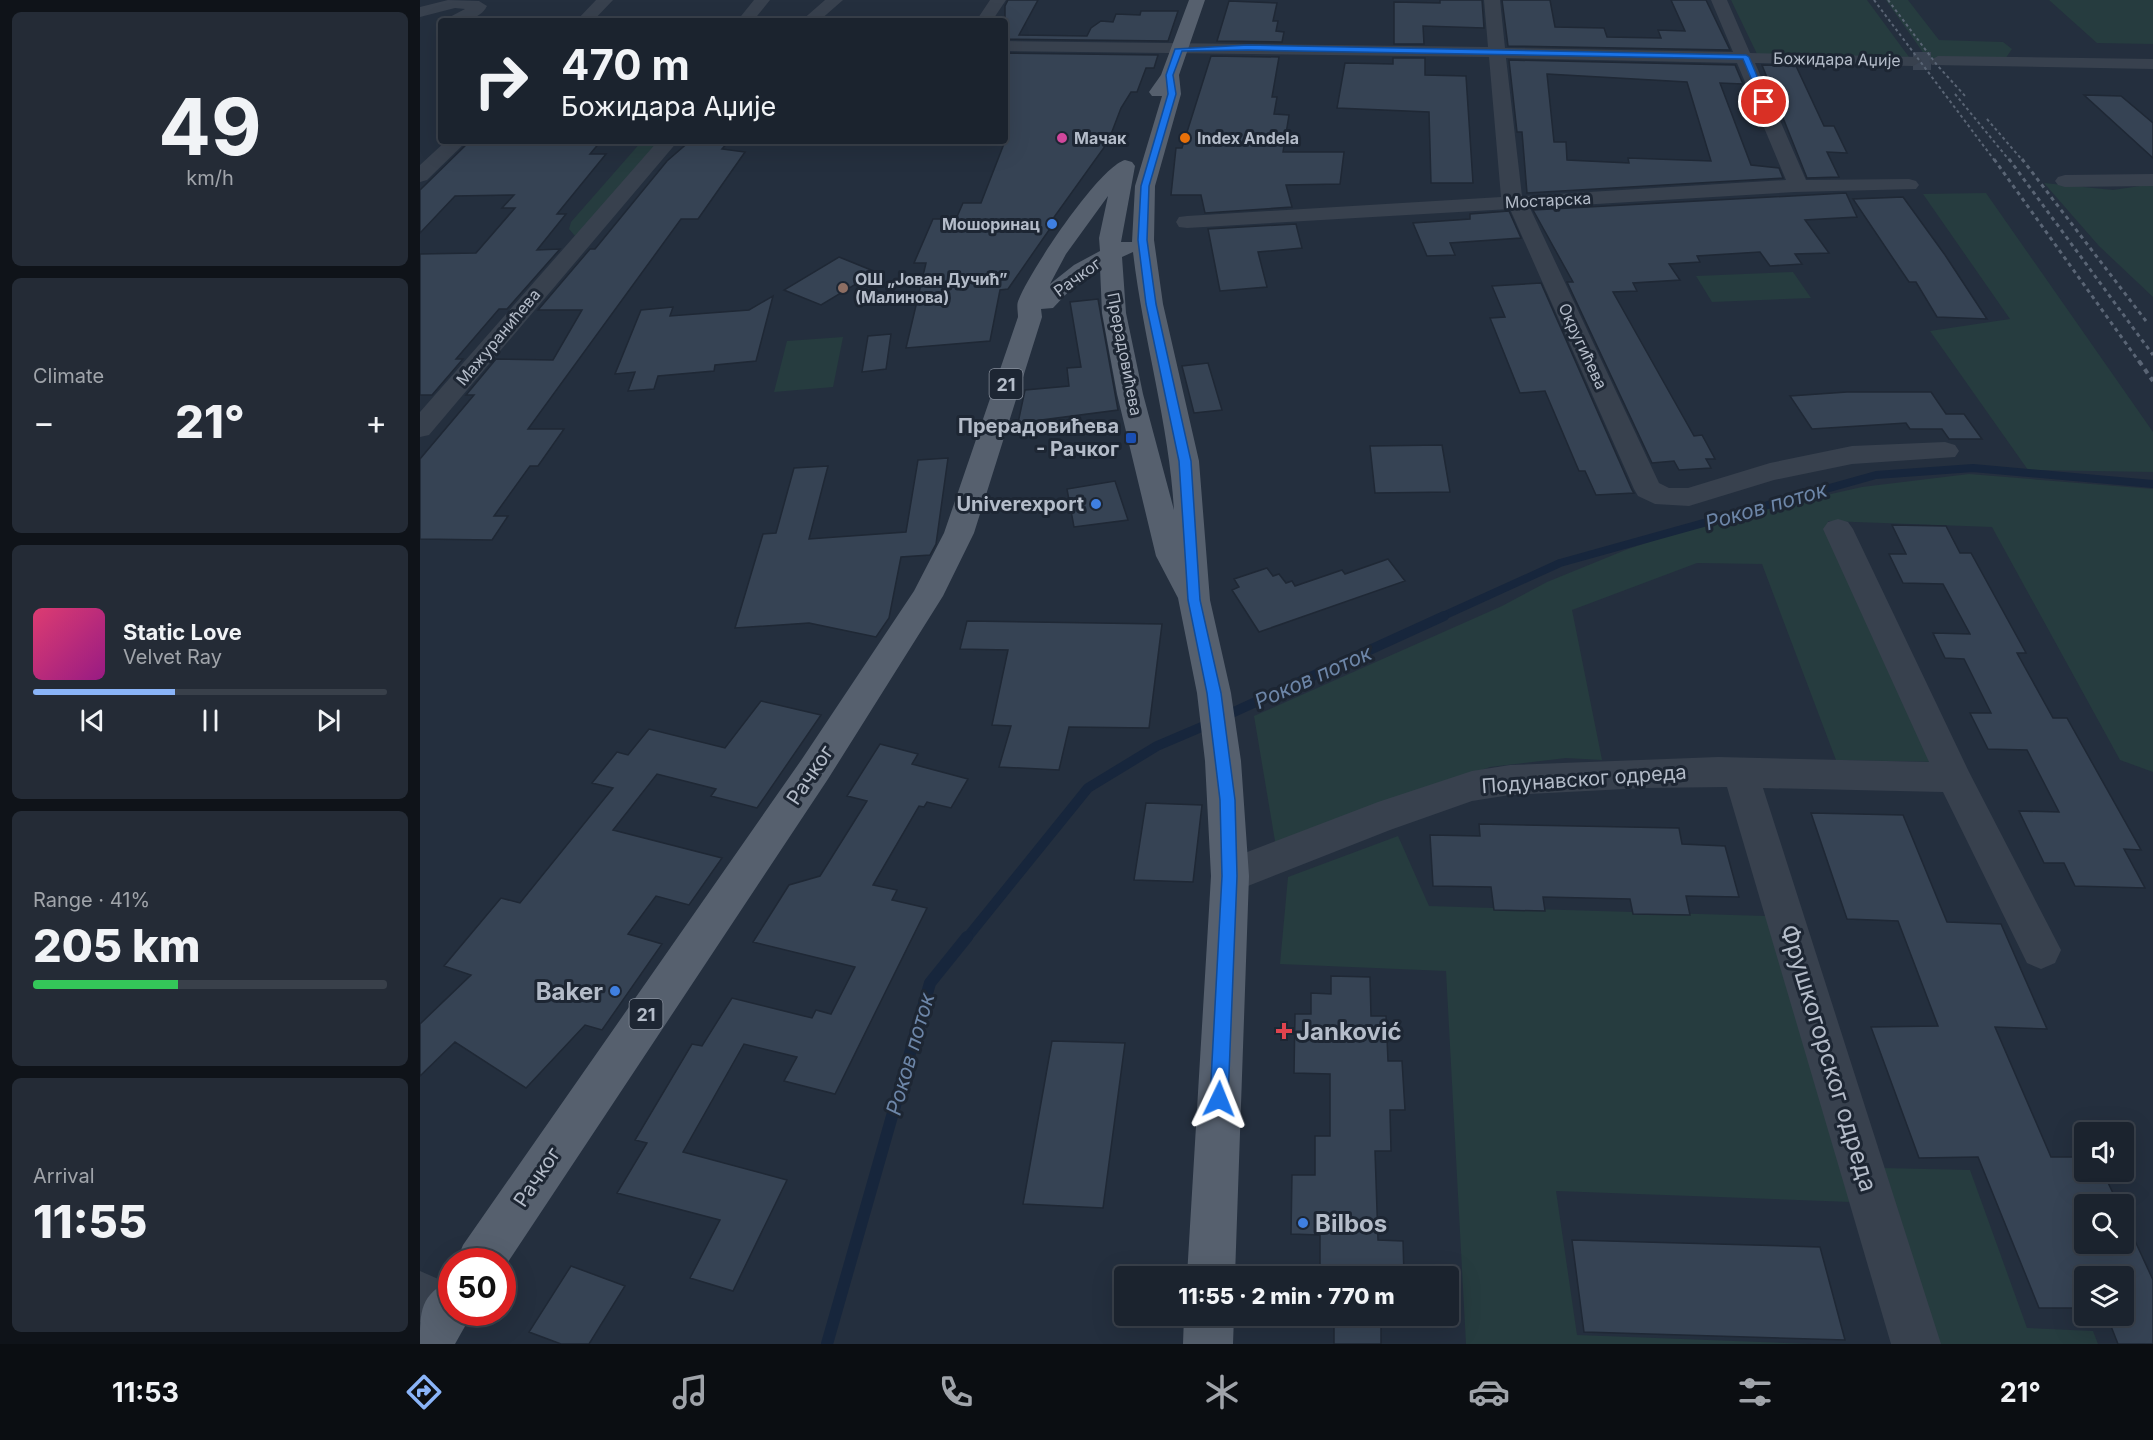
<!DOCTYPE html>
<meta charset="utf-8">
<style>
:root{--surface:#1b232e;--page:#242b36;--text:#f1f3f6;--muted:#a0a4aa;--line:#39404a;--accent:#8ab4f8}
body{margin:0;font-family:Inter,sans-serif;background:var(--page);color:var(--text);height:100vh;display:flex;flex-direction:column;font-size:22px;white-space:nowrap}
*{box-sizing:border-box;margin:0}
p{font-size:20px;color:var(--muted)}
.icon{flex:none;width:33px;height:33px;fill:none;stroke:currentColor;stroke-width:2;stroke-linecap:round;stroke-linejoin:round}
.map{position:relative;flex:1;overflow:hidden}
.side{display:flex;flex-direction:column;gap:12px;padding:12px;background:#0f1319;width:420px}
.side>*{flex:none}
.top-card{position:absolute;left:18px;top:18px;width:570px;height:126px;border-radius:6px;box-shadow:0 6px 24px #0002,0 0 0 2px var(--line);background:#1b232e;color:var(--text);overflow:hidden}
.controls{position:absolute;left:1654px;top:1122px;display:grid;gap:12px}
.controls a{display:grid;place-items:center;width:60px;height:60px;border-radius:6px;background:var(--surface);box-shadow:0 6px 24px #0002,0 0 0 2px var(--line);font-size:30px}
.speed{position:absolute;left:18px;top:1248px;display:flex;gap:12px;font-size:30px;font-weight:700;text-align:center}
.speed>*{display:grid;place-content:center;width:78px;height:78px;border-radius:50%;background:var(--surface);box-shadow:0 6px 24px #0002,0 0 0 2px var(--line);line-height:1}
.speed .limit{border:9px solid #d22;background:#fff;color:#111}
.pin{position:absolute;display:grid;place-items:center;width:51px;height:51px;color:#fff;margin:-26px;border:3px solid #fff;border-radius:50%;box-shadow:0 2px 6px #0007}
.me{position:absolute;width:66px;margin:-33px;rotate:2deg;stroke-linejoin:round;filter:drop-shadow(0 0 4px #0008)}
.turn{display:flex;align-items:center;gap:21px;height:126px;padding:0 24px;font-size:27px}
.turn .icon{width:78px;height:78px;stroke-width:2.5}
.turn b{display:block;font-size:42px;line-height:51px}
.big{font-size:45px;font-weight:800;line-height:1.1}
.side .tile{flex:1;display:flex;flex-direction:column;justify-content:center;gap:9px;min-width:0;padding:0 21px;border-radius:9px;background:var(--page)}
.side .dial{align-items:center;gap:0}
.dial b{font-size:78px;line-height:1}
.song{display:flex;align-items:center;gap:18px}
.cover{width:72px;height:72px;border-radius:9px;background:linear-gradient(135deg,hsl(340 70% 55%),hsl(310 70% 35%))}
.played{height:6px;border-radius:3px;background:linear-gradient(90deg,var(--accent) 40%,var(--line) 40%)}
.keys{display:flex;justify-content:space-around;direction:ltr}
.heat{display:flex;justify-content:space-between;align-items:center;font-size:33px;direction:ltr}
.charge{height:9px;border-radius:4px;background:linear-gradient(90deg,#34c759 41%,var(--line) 0)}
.trip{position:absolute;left:694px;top:1266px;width:345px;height:60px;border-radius:6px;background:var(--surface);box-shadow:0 6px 24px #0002,0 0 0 2px var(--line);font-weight:800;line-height:60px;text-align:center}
.tab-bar{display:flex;height:96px;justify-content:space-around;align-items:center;background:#0b0e12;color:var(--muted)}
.tab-bar .icon{width:42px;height:42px}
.tab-bar .active{color:var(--accent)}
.tab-bar b{font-size:27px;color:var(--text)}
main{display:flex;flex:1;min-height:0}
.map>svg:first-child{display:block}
</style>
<main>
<section class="side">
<div class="tile dial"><b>49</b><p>km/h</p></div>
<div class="tile"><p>Climate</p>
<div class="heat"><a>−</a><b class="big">21°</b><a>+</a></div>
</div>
<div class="tile">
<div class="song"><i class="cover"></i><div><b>Static Love</b><p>Velvet Ray</p></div></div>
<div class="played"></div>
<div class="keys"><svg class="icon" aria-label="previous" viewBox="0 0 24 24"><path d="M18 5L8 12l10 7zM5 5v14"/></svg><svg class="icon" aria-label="pause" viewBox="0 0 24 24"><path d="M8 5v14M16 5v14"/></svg><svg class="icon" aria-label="next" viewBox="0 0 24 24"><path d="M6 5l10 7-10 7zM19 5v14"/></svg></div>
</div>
<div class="tile"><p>Range · 41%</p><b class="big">205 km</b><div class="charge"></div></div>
<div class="tile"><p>Arrival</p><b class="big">11:55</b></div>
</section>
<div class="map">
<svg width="1733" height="1344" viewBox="0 0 1733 1344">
<rect width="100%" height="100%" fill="#242f3e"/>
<path fill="#263c3f" d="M1311,0H1447L1489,57L1337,54Z
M1466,0H1488L1519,40L1583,42L1592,49L1585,59L1507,58Z
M1629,0H1733V44L1677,43Z
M222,141H245L155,236L149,229L151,222Z
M1624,183L1693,190L1733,184V297L1679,246Z
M1566,193L1733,432V472L1608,470L1510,331L1590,319L1503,194Z
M1373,272L1391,298L1292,302L1276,276Z
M423,337L413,387L354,392L367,341Z
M1549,474L1733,489V772L1700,760L1572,527L1408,521L1520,762L1416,760L1342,564L1277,563L1152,610L1182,760L1146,758L1070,767L856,847L834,716L1082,606L1127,582L1208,549L1296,520L1442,487Z
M978,836L1009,906L1346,916L1431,1202L1136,1191L1157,1335L1391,1344H1046L1026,971L860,964L868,877Z
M1462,1168L1550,1170L1607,1328L1673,1331L1678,1344H1516Z"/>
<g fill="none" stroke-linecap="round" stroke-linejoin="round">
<path stroke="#17263c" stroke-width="8" d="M1021,617L1140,563L1456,475L1553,468L1733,484"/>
<path stroke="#17263c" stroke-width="10" d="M803,717L1024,616
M546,939L668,788L737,746L791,723"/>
<path stroke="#17263c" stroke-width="12" d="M407,1344L510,983L547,937"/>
</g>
<path fill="#364354" stroke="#1f2835" stroke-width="1.5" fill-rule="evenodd" d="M588,0H618L599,35L667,36L671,28L681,21L693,22L696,14L720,15L721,11H758L748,41L585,39V6Z
M1020,0H1062L1064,28L1003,26L1004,44H974V2L1020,3Z
M1082,0H1130L1135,27L1184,28L1187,37L1241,38L1238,30L1265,31L1251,0H1286L1310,50L1088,46Z
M809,1L857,3L853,21H858L856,31L864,32L862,42L797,41Z
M585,53L738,55L734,68H726L717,92H711L701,108L688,142L632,220H636L588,289L580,290L570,341L486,348L506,263H494L513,219H536L543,203H561L585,141Z
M791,56L859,57L852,97H857L854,114L869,115L863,152H924L920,184L866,185L872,207L785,213L781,195H751L756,148H762Z
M973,58H1005V75L1046,76L1053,183H1011L1009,112L917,108L925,63L973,64Z
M1089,60L1315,65L1323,84L1300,83L1331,165L1359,168L1363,178L1107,193L1102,132H1097ZM1127,74L1267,82L1291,161L1208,158L1209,163L1147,160L1146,142H1134Z
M1342,65L1376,66L1404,126H1414L1427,153L1407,152L1419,177L1387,178Z
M1664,95L1701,96L1733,123V158Z
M50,141H181L170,154H186L137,214H146L117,250L140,249L87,309H79L36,359H43L12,395H0V254L56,253L95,208H82L94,195L35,196L0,233V190Z
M270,141H309L302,149L325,152L278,219H261L108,429H144L118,466H110L74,516H88L72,540L0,539V459L54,395H46L76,359L133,360L162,310H118L170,249H175L247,161Z
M1426,193L1437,217L1385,220L1409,253L1375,254L1382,264L1350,266L1340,252L1277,256L1280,262L1249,264L1260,280L1213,283L1217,291L1193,292L1274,436L1282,435L1295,459H1286L1291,468L1259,470L1254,461L1232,463L1147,282H1153L1113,210Z
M1483,197L1525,255L1567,319L1517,317L1496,282H1489L1433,199Z
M1089,211L1101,238L1030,243L1035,255L1007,256L993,223L1050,219V214Z
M876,224L882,248L838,252L847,287L800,291L788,229Z
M419,257L456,272L401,305L364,290Z
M1121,283L1212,490L1214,493L1176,495L1165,471H1159L1125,391L1100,393L1070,318L1085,317L1072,286Z
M353,296L336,361L295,365L294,371L238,376L234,389L208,391L215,372L195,374L221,310L253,307L250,316L329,310Z
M678,299L698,410L598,423L605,390L649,386L647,368L661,367L650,302Z
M471,334L466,369L442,372L448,336Z
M788,363L802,410L774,413L762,366Z
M1427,392H1511L1526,414H1544L1562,439H1529L1522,429H1490L1486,423L1392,429L1370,396Z
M1022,445L1030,492L955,493L950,446Z
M528,458L516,544L510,555L481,557L469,618L456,637L389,623L315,628L343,534L356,533L374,468L408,466L389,539L486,532L498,460Z
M695,481L708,520L654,527L647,489Z
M1472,525L1526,526L1540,553H1551L1606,653H1597L1633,718H1647L1721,850L1704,849L1725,888L1655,886L1644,863H1624L1599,811L1639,812L1607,750L1568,749L1550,713H1571L1544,659L1525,658L1513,633L1550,634L1523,584L1483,583L1469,554H1486Z
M968,559L985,581L839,632L812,590L819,587L814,579L847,568L853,576L859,574L866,583L872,581L875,586L922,570L925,574Z
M547,621L742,624L729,728L649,727L639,770L579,767L591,726L572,725L588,650L540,649Z
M341,701L401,715L337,808L291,796L296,789L237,774L193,830L302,858L269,905L236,896L208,934L242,944L182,1030L165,1025L106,1088L35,1042L0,1076V1024L51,975L24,966L81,898L100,903L193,788L172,783L197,752L208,755L229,729L305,748Z
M460,744L498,754L492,764L548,779L531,808L507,802L504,807L499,806L453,885L477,890L472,900L507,908L415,1094L364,1081L377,1057L324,1044L263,1152L367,1180L313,1291L270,1278L300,1220L197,1193L227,1143L215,1140L272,1044L282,1046L312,998L392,1018L396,1010L411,1014L435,967L333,942L369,885L400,876L447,801L427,796Z
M726,803L782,805L773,882L714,880Z
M1391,813L1483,815L1527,922L1581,924L1627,1029L1575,1027L1631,1157H1665V1172H1683L1698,1204H1665V1244H1704V1217L1733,1280V1344H1698L1687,1316H1704V1276H1665V1308H1619L1558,1157L1499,1158L1451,1027L1518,1026L1478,921L1427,919Z
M1059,824L1259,828L1262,844L1305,846L1319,897L1266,896L1270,915L1213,914L1210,899L1123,897L1125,911L1074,910L1071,887L1013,886L1010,835L1060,836Z
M911,976L950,977L951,1016H966L968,1061H982L985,1110H970L971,1151H955L958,1240L983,1241L984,1276H900V1235L871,1234L872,1175H895V1136H910V1074L874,1073L875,1014H891V993L911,994Z
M632,1041L705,1043L683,1208L603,1204Z
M1152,1240L1400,1247L1425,1340L1164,1332Z
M151,1266L205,1286L169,1344H141L109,1332Z
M914,1316H986V1327L961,1326V1344H914Z"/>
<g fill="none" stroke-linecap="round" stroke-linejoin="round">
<path stroke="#3a4453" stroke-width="18" stroke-dasharray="18 9" stroke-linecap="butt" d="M1493,61H1518"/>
<path fill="#38414e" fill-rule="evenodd" d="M28,0L59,1L67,6C59,22 38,21 22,21L45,9L35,8L0,17V7Z
M176,0H193L173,21H156Z
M334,0H350L333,21H317Z
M405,0H423L399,21H381Z
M570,0H586L572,21H556Z
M1064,0H1080L1085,48L1313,52L1291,0H1307L1330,53L1499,57L1502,61L1493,66L1335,63L1386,180L1489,179L1496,181L1499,185L1496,189L1375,192L1110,208L1239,483L1249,488H1268L1350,463L1432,446L1525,442L1535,445L1539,451L1535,457L1432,464L1354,480L1269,506L1235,504L1218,496L1214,489L1090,209L767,228L759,227L756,222L759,217L767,216L1081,197L1069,57L585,51V41L1068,47ZM1086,58L1317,63L1366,180L1102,196Z
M1518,56L1733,59V69L1512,65L1509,61Z
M26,141H47L7,180L0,182V165Z
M238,141H258L9,435L0,437V412Z
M1733,174V186L1645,187L1638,185L1635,181L1638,177L1645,175Z
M1418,519L1428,522L1433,529L1549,772L1641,950L1635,963L1621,969L1607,963L1523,792L1343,788L1521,1344H1471L1307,787L1224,788L1090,795L1052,801L970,830L810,893L796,888L791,876L796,864L958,802L1052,771L1090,765L1298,757L1509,762L1403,529L1408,522Z
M0,1271L32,1285V1312H51L45,1326L28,1334L0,1322Z"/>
<path fill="#56606e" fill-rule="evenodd" d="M769,0H785L759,75L761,94L735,186L734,240L743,304L779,461L790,600L811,693L821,761L829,876L815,1276H767L791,876L785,761L777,693L758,598L736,556L697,394L682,313L680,268L650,290L633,308L621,309L622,317L554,533L523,596L408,779L82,1271V1262H36L43,1245L382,759L494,591L524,533L598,317C598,311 596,304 599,299C610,271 679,167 705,160L712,162L715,166L701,242H712L715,186L742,96H732L729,92L741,75ZM688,196L679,238L680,251L654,265L630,284L646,254ZM713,252C723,339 749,423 754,510L723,394L706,313L702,257Z
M32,1280V1312H53L35,1344H0C0,1311 0,1294 32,1280Z
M764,1316H814L813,1344H763Z"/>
<path stroke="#5a6575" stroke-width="2" stroke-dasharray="3 3" stroke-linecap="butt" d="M1454,0L1575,161
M1468,0L1517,65L1546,97
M1535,94L1590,161
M1567,119L1603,161"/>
<path stroke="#5a6575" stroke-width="3" stroke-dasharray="4 4" stroke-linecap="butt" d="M1574,159L1720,363
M1589,159L1733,355
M1602,159L1726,321"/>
<path stroke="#5a6575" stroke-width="4" stroke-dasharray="5 5" stroke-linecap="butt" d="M1719,361L1733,381"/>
</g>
<path fill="#1a73e8" stroke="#114b97" stroke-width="1.5" d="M828,45L1326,55L1329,57L1348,102L1344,105L1341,102L1323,59L828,50L762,51L753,75L756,94L729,186L727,240L736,304L771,461L780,600L801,693L815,800L817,876L808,1099L805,1105L799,1108L792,1105L790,1099L802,876L800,800L787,693L768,600L759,461L726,304L718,240L721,186L748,94L746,75L755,49Z"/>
<circle fill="#d1479c" stroke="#1d2633" stroke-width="2" cx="642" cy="138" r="6"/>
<circle fill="#e8710a" stroke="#1d2633" stroke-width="2" cx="765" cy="138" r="6"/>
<g fill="#3f7fe0" stroke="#1d2633" stroke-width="2">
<circle cx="632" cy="224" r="6"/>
<circle cx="676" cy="504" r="6"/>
<circle cx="195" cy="991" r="6"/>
<circle cx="883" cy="1223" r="6"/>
</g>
<circle fill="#8d6e63" stroke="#1d2633" stroke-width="2" cx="423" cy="288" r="6"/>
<rect fill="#1a4fb4" stroke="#1d2633" stroke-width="2" x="705" y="432" width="12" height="12" rx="3"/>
<path fill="#e0444e" stroke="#1d2633" stroke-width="2" d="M861 1022h6v6h6v6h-6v6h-6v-6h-6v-6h6z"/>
<g text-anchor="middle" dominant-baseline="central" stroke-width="6" stroke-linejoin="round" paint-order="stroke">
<g font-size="16" fill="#b4bcc9" stroke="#1d2633">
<text transform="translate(1417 59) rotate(1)">Божидара Аџије</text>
<text transform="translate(1128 200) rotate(-3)">Мостарска</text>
<text transform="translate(657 277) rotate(-36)">Рачког</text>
<text transform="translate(78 337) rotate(-50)">Мажуранићева</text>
<text transform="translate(1163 346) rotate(65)">Округићева</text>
<text transform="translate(705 354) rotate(79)">Прерадовићева</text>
</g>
<g font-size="16" font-weight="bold" fill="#b4bcc9" stroke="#1d2633" text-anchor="start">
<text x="654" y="138">Мачак</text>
<text x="777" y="138">Index Andela</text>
<text x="620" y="224" text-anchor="end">Мошоринац</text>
<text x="435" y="279">ОШ „Јован Дучић”<tspan x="435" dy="18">(Малинова)</tspan></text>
</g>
<g fill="#1d2633" stroke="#878f9c" stroke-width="1.5">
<rect x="569.5" y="369" width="33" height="30" rx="4.5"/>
<rect x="209.5" y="999" width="33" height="30" rx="4.5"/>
</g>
<g font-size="18" font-weight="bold" fill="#b4bcc9">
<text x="586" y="384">21</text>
<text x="226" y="1014">21</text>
</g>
<g font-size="20" font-weight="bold" fill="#b4bcc9" stroke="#1d2633" text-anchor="end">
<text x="699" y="426">Прерадовићева<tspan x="699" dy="23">- Рачког</tspan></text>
<text x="664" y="504">Univerexport</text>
</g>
<g font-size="20" fill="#b4bcc9" stroke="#1d2633">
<text transform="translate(390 775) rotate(-56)">Рачког</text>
<text transform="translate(1164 779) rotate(-4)">Подунавског одреда</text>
<text transform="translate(117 1177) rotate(-56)">Рачког</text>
</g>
<g font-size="21" font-style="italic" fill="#6d86a8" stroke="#1d2633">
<text transform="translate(1346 506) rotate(-16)">Роков поток</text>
<text transform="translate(893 677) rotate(-24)">Роков поток</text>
<text transform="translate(490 1054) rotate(-74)">Роков поток</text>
</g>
<g font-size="24" font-weight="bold" fill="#b4bcc9" stroke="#1d2633" text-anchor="start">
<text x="183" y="991" text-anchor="end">Baker</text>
<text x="876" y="1031">Janković</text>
<text x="895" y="1223">Bilbos</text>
</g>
<g font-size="24" fill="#b4bcc9" stroke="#1d2633">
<text transform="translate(1409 1058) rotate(73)">Фрушкогорског одреда</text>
</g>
</g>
</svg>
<div class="controls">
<a><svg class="icon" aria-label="sound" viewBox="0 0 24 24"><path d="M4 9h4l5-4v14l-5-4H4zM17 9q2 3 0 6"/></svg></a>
<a><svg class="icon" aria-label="search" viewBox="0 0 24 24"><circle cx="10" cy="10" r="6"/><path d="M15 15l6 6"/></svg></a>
<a><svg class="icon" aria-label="layers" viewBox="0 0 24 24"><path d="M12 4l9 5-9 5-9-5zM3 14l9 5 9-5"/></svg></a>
</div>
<div class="speed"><div class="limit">50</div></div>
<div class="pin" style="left:1344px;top:102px;background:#d93025"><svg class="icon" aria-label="arrive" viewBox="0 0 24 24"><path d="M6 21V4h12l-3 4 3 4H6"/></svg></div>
<svg class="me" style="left:799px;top:1099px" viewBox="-20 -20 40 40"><path d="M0-17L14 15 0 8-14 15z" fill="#1a73e8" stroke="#fff" stroke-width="4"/></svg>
<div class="trip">11:55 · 2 min · 770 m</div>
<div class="top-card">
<div class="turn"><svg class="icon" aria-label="right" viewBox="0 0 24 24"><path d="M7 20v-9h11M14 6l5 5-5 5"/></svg><div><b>470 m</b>Божидара Аџије</div></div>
</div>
</div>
</main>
<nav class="tab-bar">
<b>11:53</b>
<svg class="icon active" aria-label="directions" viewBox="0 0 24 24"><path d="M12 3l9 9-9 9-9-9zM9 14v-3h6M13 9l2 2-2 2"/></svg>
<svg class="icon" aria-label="music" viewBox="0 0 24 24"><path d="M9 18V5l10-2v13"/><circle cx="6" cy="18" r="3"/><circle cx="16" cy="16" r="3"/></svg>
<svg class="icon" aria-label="phone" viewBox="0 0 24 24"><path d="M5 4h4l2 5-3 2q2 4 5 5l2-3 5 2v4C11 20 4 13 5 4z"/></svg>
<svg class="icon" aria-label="climate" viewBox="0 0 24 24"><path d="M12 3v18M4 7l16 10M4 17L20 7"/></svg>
<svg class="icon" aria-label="car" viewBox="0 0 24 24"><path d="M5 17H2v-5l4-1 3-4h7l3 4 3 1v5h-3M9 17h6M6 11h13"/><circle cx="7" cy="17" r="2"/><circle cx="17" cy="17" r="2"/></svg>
<svg class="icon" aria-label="filters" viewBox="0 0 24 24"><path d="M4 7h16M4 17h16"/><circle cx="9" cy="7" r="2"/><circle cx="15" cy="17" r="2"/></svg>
<b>21°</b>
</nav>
